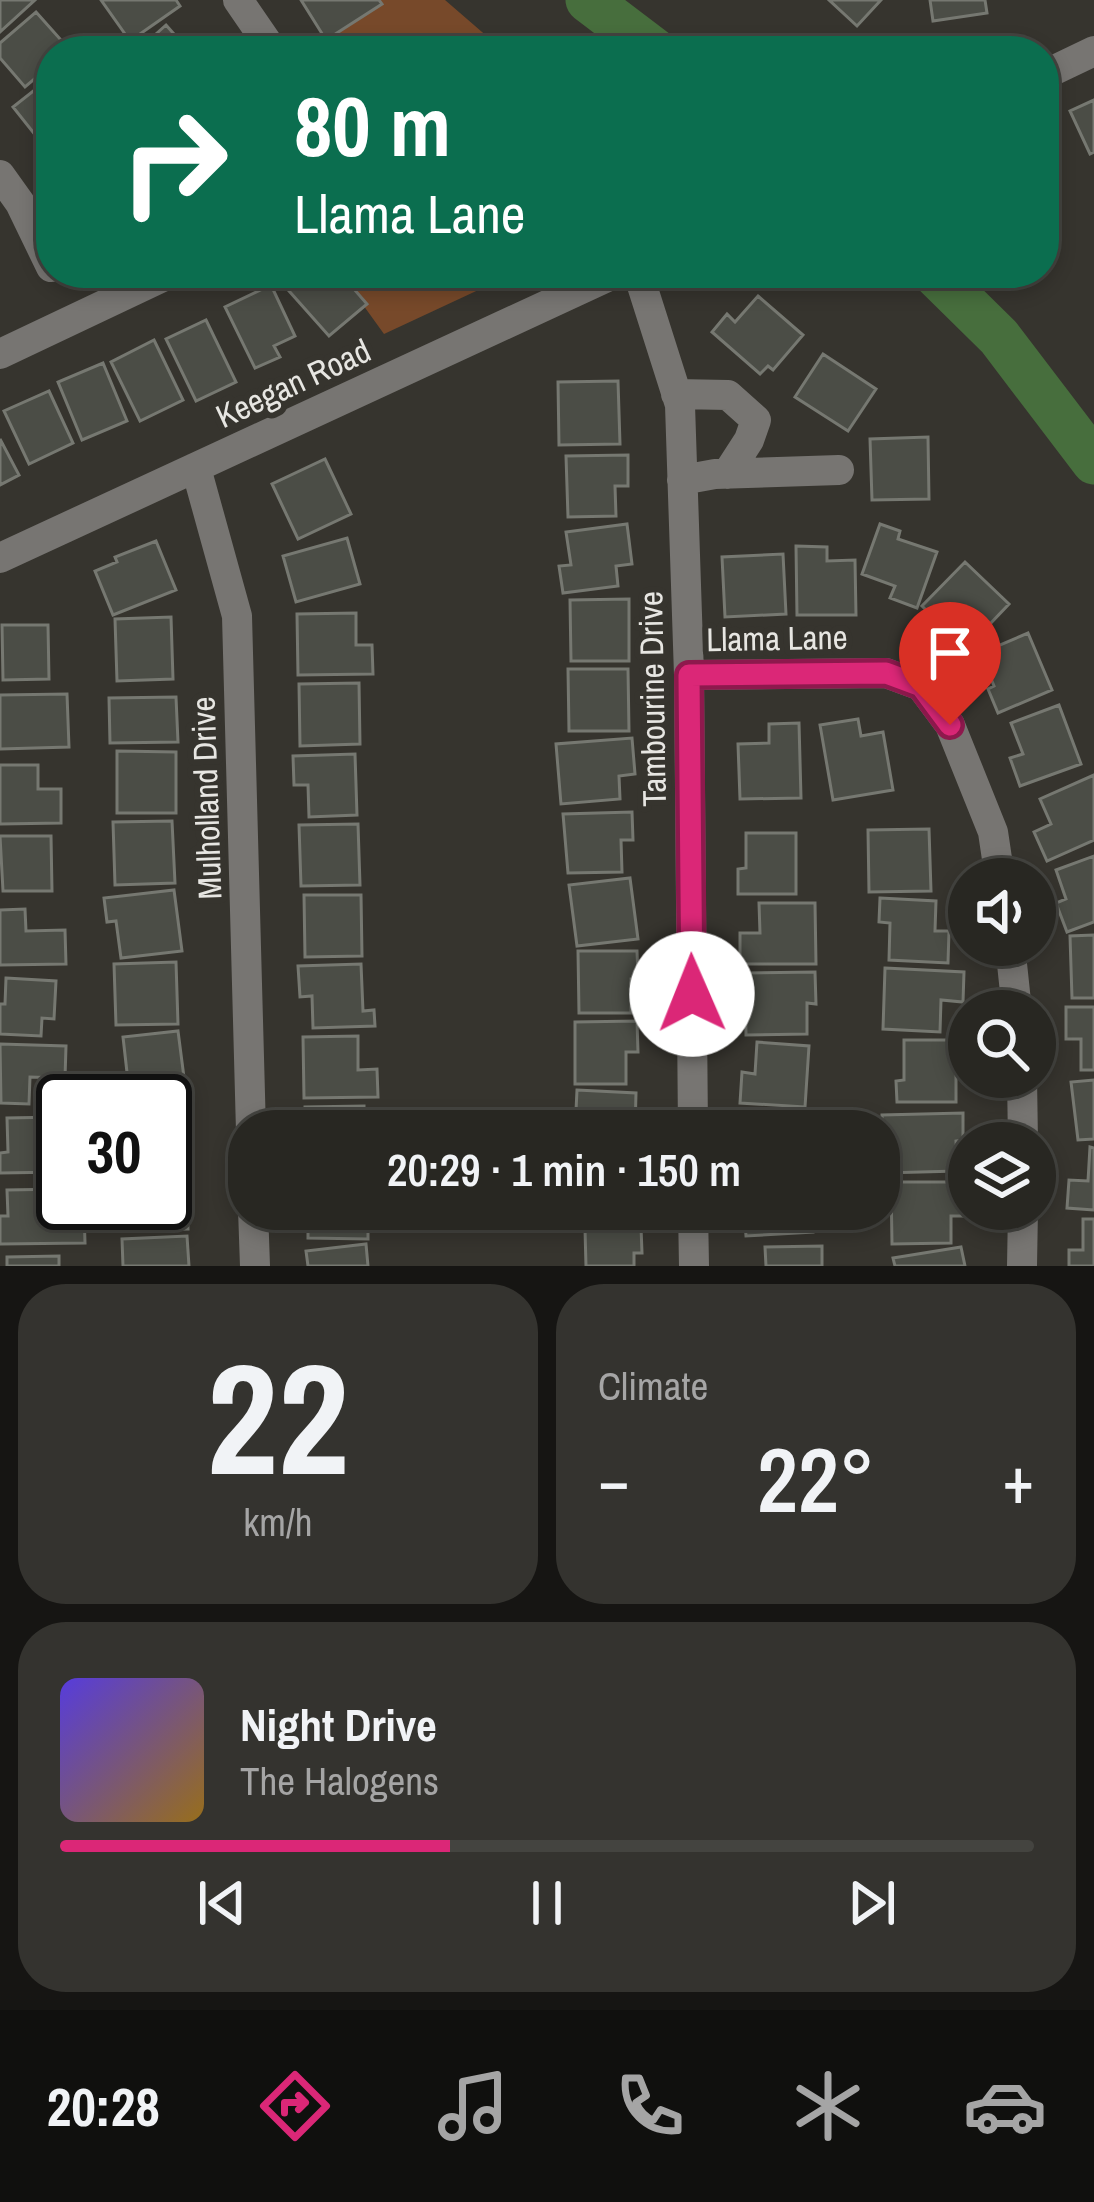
<!DOCTYPE html>
<meta charset="utf-8">
<style>
:root{--surface:#282722;--page:#34332f;--text:#f1f3f6;--muted:#a5a5a5;--line:#444440;--accent:#db2777}
body{margin:0;font-family:"Archivo Narrow",sans-serif;background:var(--page);color:var(--text);height:100vh;display:flex;flex-direction:column;font-size:45px;white-space:nowrap}
*{box-sizing:border-box;margin:0}
p{font-size:39px;color:var(--muted)}
.icon{flex:none;width:66px;height:66px;fill:none;stroke:currentColor;stroke-width:2;stroke-linecap:round;stroke-linejoin:round}
.map{position:relative;height:1266px;overflow:hidden}
.side{display:flex;flex-direction:column;gap:18px;padding:18px;background:#161513;flex:1}
.side>*{flex:none}
.hud{position:absolute;left:36px;top:36px;width:1023px;height:252px;border-radius:48px;box-shadow:0 6px 18px #0003,0 0 0 3px var(--line);background:#0b6e4f;color:#fff;overflow:hidden}
.buttons{position:absolute;left:948px;top:858px;display:grid;gap:24px}
.buttons a{display:grid;place-items:center;width:108px;height:108px;border-radius:50%;background:var(--surface);box-shadow:0 6px 18px #0003,0 0 0 3px var(--line);font-size:60px}
.speed{position:absolute;left:36px;top:1074px;display:flex;gap:24px;font-size:60px;font-weight:700;text-align:center}
.speed>*{display:grid;place-content:center;width:156px;height:156px;border-radius:50%;background:var(--surface);box-shadow:0 6px 18px #0003,0 0 0 3px var(--line);line-height:1}
.speed .limit{border:6px solid #111;border-radius:18px;background:#fff;color:#111}
.pin{position:absolute;display:grid;place-items:center;width:102px;height:102px;color:#fff;margin:-123px -51px;border-radius:50% 50% 50% 0;rotate:-45deg;box-shadow:0 0 12px #0007}
.pin .icon{rotate:45deg}
.me{position:absolute;width:132px;margin:-66px;rotate:359deg;stroke-linejoin:round;filter:drop-shadow(0 0 9px #0008)}
.turn{display:flex;align-items:center;gap:42px;height:252px;padding:0 60px;font-size:54px}
.turn .icon{width:156px;height:156px;stroke-width:2.5}
.turn b{display:block;font-size:84px;line-height:102px}
.big{font-size:90px;font-weight:600;line-height:1.1}
.side .widget{flex:1;display:flex;flex-direction:column;justify-content:center;gap:18px;min-width:0;padding:0 42px;border-radius:48px;background:var(--page)}
.side .dial{align-items:center;gap:0}
.dial b{font-size:156px;line-height:1}
.song{display:flex;align-items:center;gap:36px}
.cover{width:144px;height:144px;border-radius:18px;background:linear-gradient(135deg,hsl(250 70% 55%),hsl(40 70% 35%))}
.played{height:12px;border-radius:6px;background:linear-gradient(90deg,var(--accent) 40%,var(--line) 40%)}
.keys{display:flex;justify-content:space-around;direction:ltr}
.heat{display:flex;justify-content:space-between;align-items:center;font-size:66px;direction:ltr}
.side .tiles{flex:1;display:grid;gap:18px;grid-template-columns:1fr 1fr}
.widget:last-child{grid-column:span 2}
.trip{position:absolute;left:228px;top:1110px;width:672px;height:120px;border-radius:48px;background:var(--surface);box-shadow:0 6px 18px #0003,0 0 0 3px var(--line);font-weight:600;line-height:120px;text-align:center}
.tabs{display:flex;height:192px;justify-content:space-around;align-items:center;background:#10100e;color:var(--muted)}
.tabs .icon{width:84px;height:84px}
.tabs .on{color:var(--accent)}
.tabs b{font-size:54px;color:var(--text)}
.map>svg:first-child{display:block}
</style>
<div class="map">
<svg width="1094" height="1266" viewBox="0 0 1094 1266">
<rect width="100%" height="100%" fill="#36342e"/>
<path fill="#77492a" d="M371,0H445L504,51H292Z
M340,273H515L384,334Z"/>
<g fill="none" stroke-linecap="round" stroke-linejoin="round">
<path stroke="#476e3d" stroke-width="45" d="M588,0L655,51
M934,273L999,337L1094,462"/>
</g>
<path fill="#4b4d46" stroke="#767871" stroke-width="3" d="M0,0H35L0,32Z
M101,0H176L180,6L130,41Z
M301,0H379L382,4L326,40Z
M829,0H881L857,26Z
M930,0H985L987,13L933,21Z
M36,12L69,49L51,51V65L25,87L0,58V43Z
M166,25L189,51H137Z
M51,77V141L44,146L13,107Z
M1094,100V152L1090,154L1070,111Z
M293,273H340L367,304L329,336L282,283Z
M271,285L295,336L274,346L280,357L255,368L225,307Z
M758,296L803,335L773,370L768,366L760,374L712,332L727,314L735,322Z
M206,320L236,382L196,401L166,339Z
M154,340L183,400L140,421L111,362Z
M823,354L876,389L848,431L795,397Z
M103,363L127,421L82,440L58,382Z
M618,381L620,444L559,445L558,382Z
M49,391L73,443L29,464L4,411Z
M928,437L929,499L872,500L870,439Z
M0,439L19,475L0,485Z
M628,455V486H615L616,516L568,517L566,456Z
M325,459L351,514L298,539L272,484Z
M627,524L632,564L616,566L618,586L563,593L559,566L571,565L566,532Z
M880,524L900,531L898,539L937,552L917,608L890,598L895,586L862,574Z
M347,538L360,584L296,602L283,556Z
M156,541L176,590L113,615L95,571L117,562L115,557Z
M796,546L827,547V561L855,560L856,615H797Z
M783,554L786,614L725,617L722,557Z
M965,562L1009,604L966,649L922,606Z
M629,599V661H571L570,600Z
M356,613V645H372L373,674L298,675L297,614Z
M171,617L173,679L117,681L115,619Z
M2,625H48L49,679L3,680Z
M1028,633L1052,690L998,713L988,689L994,686L981,653Z
M568,669H628L629,731H569Z
M359,683L360,744L300,746L299,684Z
M67,694L69,747L0,749V695Z
M176,697L178,742L110,743L109,698Z
M1059,705L1081,764L1020,786L1010,758L1023,754L1011,723Z
M858,719L861,736L883,732L893,790L833,800L820,725Z
M799,723L801,798L740,799L738,744L769,743V724Z
M632,738L635,774L619,776L620,799L561,804L556,744Z
M117,751L176,752V813H117Z
M355,754L357,815L309,817L308,785H294L293,756Z
M0,765H38V789H61V823L0,824Z
M1094,775V840L1047,861L1034,832L1051,824L1040,799Z
M632,812L633,840H621L622,872L568,873L563,814Z
M172,821L175,883L115,885L113,822Z
M358,824L360,885L301,886L299,825Z
M929,829L931,891L869,892L868,830Z
M746,833H796V894H738V869L746,868Z
M0,836H51L52,891H3Z
M1094,856V922L1067,932L1056,903L1066,899L1056,870Z
M630,878L638,939L577,946L569,885Z
M174,890L182,951L121,958L116,921L107,922L104,898Z
M304,895H361L362,956L305,957Z
M880,898L936,901L935,931H949L948,963L889,960L890,923L879,922Z
M759,903H815L816,964H740V933H760Z
M25,909L26,931L65,930L66,964L0,965V910Z
M1094,935V998H1072L1070,936Z
M578,951H637L638,979H631V1013H579Z
M176,962L178,1024L116,1025L114,964Z
M361,964L363,1011L374,1010L375,1026L313,1028L312,996L300,997L298,966Z
M885,968L964,972L963,1002L941,1000L940,1032L883,1029Z
M815,972L816,1004L807,1003V1034L746,1035L745,973Z
M6,978L56,981L54,1019L42,1018L41,1036L0,1034V1004H5Z
M1066,1007H1094V1070H1081V1039H1066Z
M637,1021L638,1052H626V1084H575V1022Z
M178,1031L186,1093L130,1099L123,1037Z
M358,1036V1070L377,1069L378,1097L304,1098L303,1037Z
M904,1040H956V1102H897L896,1081L904,1080Z
M757,1042L809,1046L805,1107L740,1103L742,1072L755,1074Z
M0,1044L66,1046L65,1078L30,1077L29,1104L1,1103Z
M1094,1080V1139L1078,1140L1071,1082Z
M577,1090L636,1093L635,1131H575Z
M364,1106V1131H305V1107Z
M165,1112H185L186,1157L165,1158Z
M821,1113V1131H749V1114Z
M963,1113V1140L956,1141L957,1171L884,1173L882,1115Z
M59,1117L60,1172L0,1173V1153L8,1152L7,1118Z
M1090,1147L1094,1148V1210L1067,1208L1069,1180L1088,1181Z
M165,1168L167,1197L187,1196L188,1229L115,1230L114,1203H165Z
M891,1182H962L963,1216H951V1243L892,1244Z
M63,1189V1203H70V1211H84L85,1243L0,1244V1216H8L7,1190Z
M308,1209H368V1239L308,1238Z
M572,1209H640V1214L572,1217Z
M744,1209H812L813,1232L746,1236Z
M1083,1219H1094V1266H1069V1250H1083Z
M641,1227L642,1253H634V1266H586L585,1229Z
M187,1236L189,1266H123L122,1239Z
M366,1244L368,1266H308L306,1251Z
M822,1246V1266H766L765,1247Z
M961,1247L965,1266H895L893,1258Z
M59,1256V1266H7V1257Z"/>
<g fill="none" stroke-linecap="round" stroke-linejoin="round">
<path stroke="#777572" stroke-width="30" d="M238,0L273,51
M1044,75L1094,51
M0,175L20,203L51,267
M638,273L680,405L689,675L693,1131
M0,354L171,273
M676,394L728,395L756,420L749,440L727,474
M196,468L237,616L251,1131
M682,480L715,474L839,470
M0,558L616,273
M689,675L886,673L921,686L950,725L993,832L1000,879
M1010,945L1017,1011
M1022,1077L1023,1143
M253,1209L255,1266
M693,1209L694,1266
M1022,1266L1023,1209"/>
</g>
<g fill="none" stroke-linecap="round" stroke-linejoin="round">
<g stroke="#8e194d" stroke-width="30">
<path id="route" d="M692,994L689,675L886,673L921,686L950,725"/>
</g>
<use href="#route" stroke="#db2777" stroke-width="21"/>
</g>
<g text-anchor="middle" dominant-baseline="central" stroke-width="12" stroke-linejoin="round" paint-order="stroke">
<g font-size="33" fill="#e7e6e2" stroke="#36342e">
<text transform="translate(293 383) rotate(-25)">Keegan Road</text>
<text transform="translate(777 638) rotate(-1)">Llama Lane</text>
<text transform="translate(652 699) rotate(-91)">Tambourine Drive</text>
<text transform="translate(206 798) rotate(-92)">Mulholland Drive</text>
</g>
</g>
</svg>
<div class="buttons">
<a><svg class="icon" aria-label="sound" viewBox="0 0 24 24"><path d="M4 9h4l5-4v14l-5-4H4zM17 9q2 3 0 6"/></svg></a>
<a><svg class="icon" aria-label="search" viewBox="0 0 24 24"><circle cx="10" cy="10" r="6"/><path d="M15 15l6 6"/></svg></a>
<a><svg class="icon" aria-label="layers" viewBox="0 0 24 24"><path d="M12 4l9 5-9 5-9-5zM3 14l9 5 9-5"/></svg></a>
</div>
<div class="speed"><div class="limit">30</div></div>
<div class="pin" style="left:950px;top:725px;background:#d93025"><svg class="icon" aria-label="arrive" viewBox="0 0 24 24"><path d="M6 21V4h12l-3 4 3 4H6"/></svg></div>
<svg class="me" style="left:692px;top:994px" viewBox="-20 -20 40 40"><circle r="19" fill="#fff"/><path d="M0-13L10 11 0 6-10 11z" fill="#db2777"/></svg>
<div class="trip">20:29 · 1 min · 150 m</div>
<div class="hud">
<div class="turn"><svg class="icon" aria-label="right" viewBox="0 0 24 24"><path d="M7 20v-9h11M14 6l5 5-5 5"/></svg><div><b>80 m</b>Llama Lane</div></div>
</div>
</div>
<section class="side">
<div class="tiles">
<div class="widget dial"><b>22</b><p>km/h</p></div>
<div class="widget"><p>Climate</p>
<div class="heat"><a>−</a><b class="big">22°</b><a>+</a></div>
</div>
<div class="widget">
<div class="song"><i class="cover"></i><div><b>Night Drive</b><p>The Halogens</p></div></div>
<div class="played"></div>
<div class="keys"><svg class="icon" aria-label="previous" viewBox="0 0 24 24"><path d="M18 5L8 12l10 7zM5 5v14"/></svg><svg class="icon" aria-label="pause" viewBox="0 0 24 24"><path d="M8 5v14M16 5v14"/></svg><svg class="icon" aria-label="next" viewBox="0 0 24 24"><path d="M6 5l10 7-10 7zM19 5v14"/></svg></div>
</div>
</div>
</section>
<nav class="tabs">
<b>20:28</b>
<svg class="icon on" aria-label="directions" viewBox="0 0 24 24"><path d="M12 3l9 9-9 9-9-9zM9 14v-3h6M13 9l2 2-2 2"/></svg>
<svg class="icon" aria-label="music" viewBox="0 0 24 24"><path d="M9 18V5l10-2v13"/><circle cx="6" cy="18" r="3"/><circle cx="16" cy="16" r="3"/></svg>
<svg class="icon" aria-label="phone" viewBox="0 0 24 24"><path d="M5 4h4l2 5-3 2q2 4 5 5l2-3 5 2v4C11 20 4 13 5 4z"/></svg>
<svg class="icon" aria-label="climate" viewBox="0 0 24 24"><path d="M12 3v18M4 7l16 10M4 17L20 7"/></svg>
<svg class="icon" aria-label="car" viewBox="0 0 24 24"><path d="M5 17H2v-5l4-1 3-4h7l3 4 3 1v5h-3M9 17h6M6 11h13"/><circle cx="7" cy="17" r="2"/><circle cx="17" cy="17" r="2"/></svg>
</nav>
